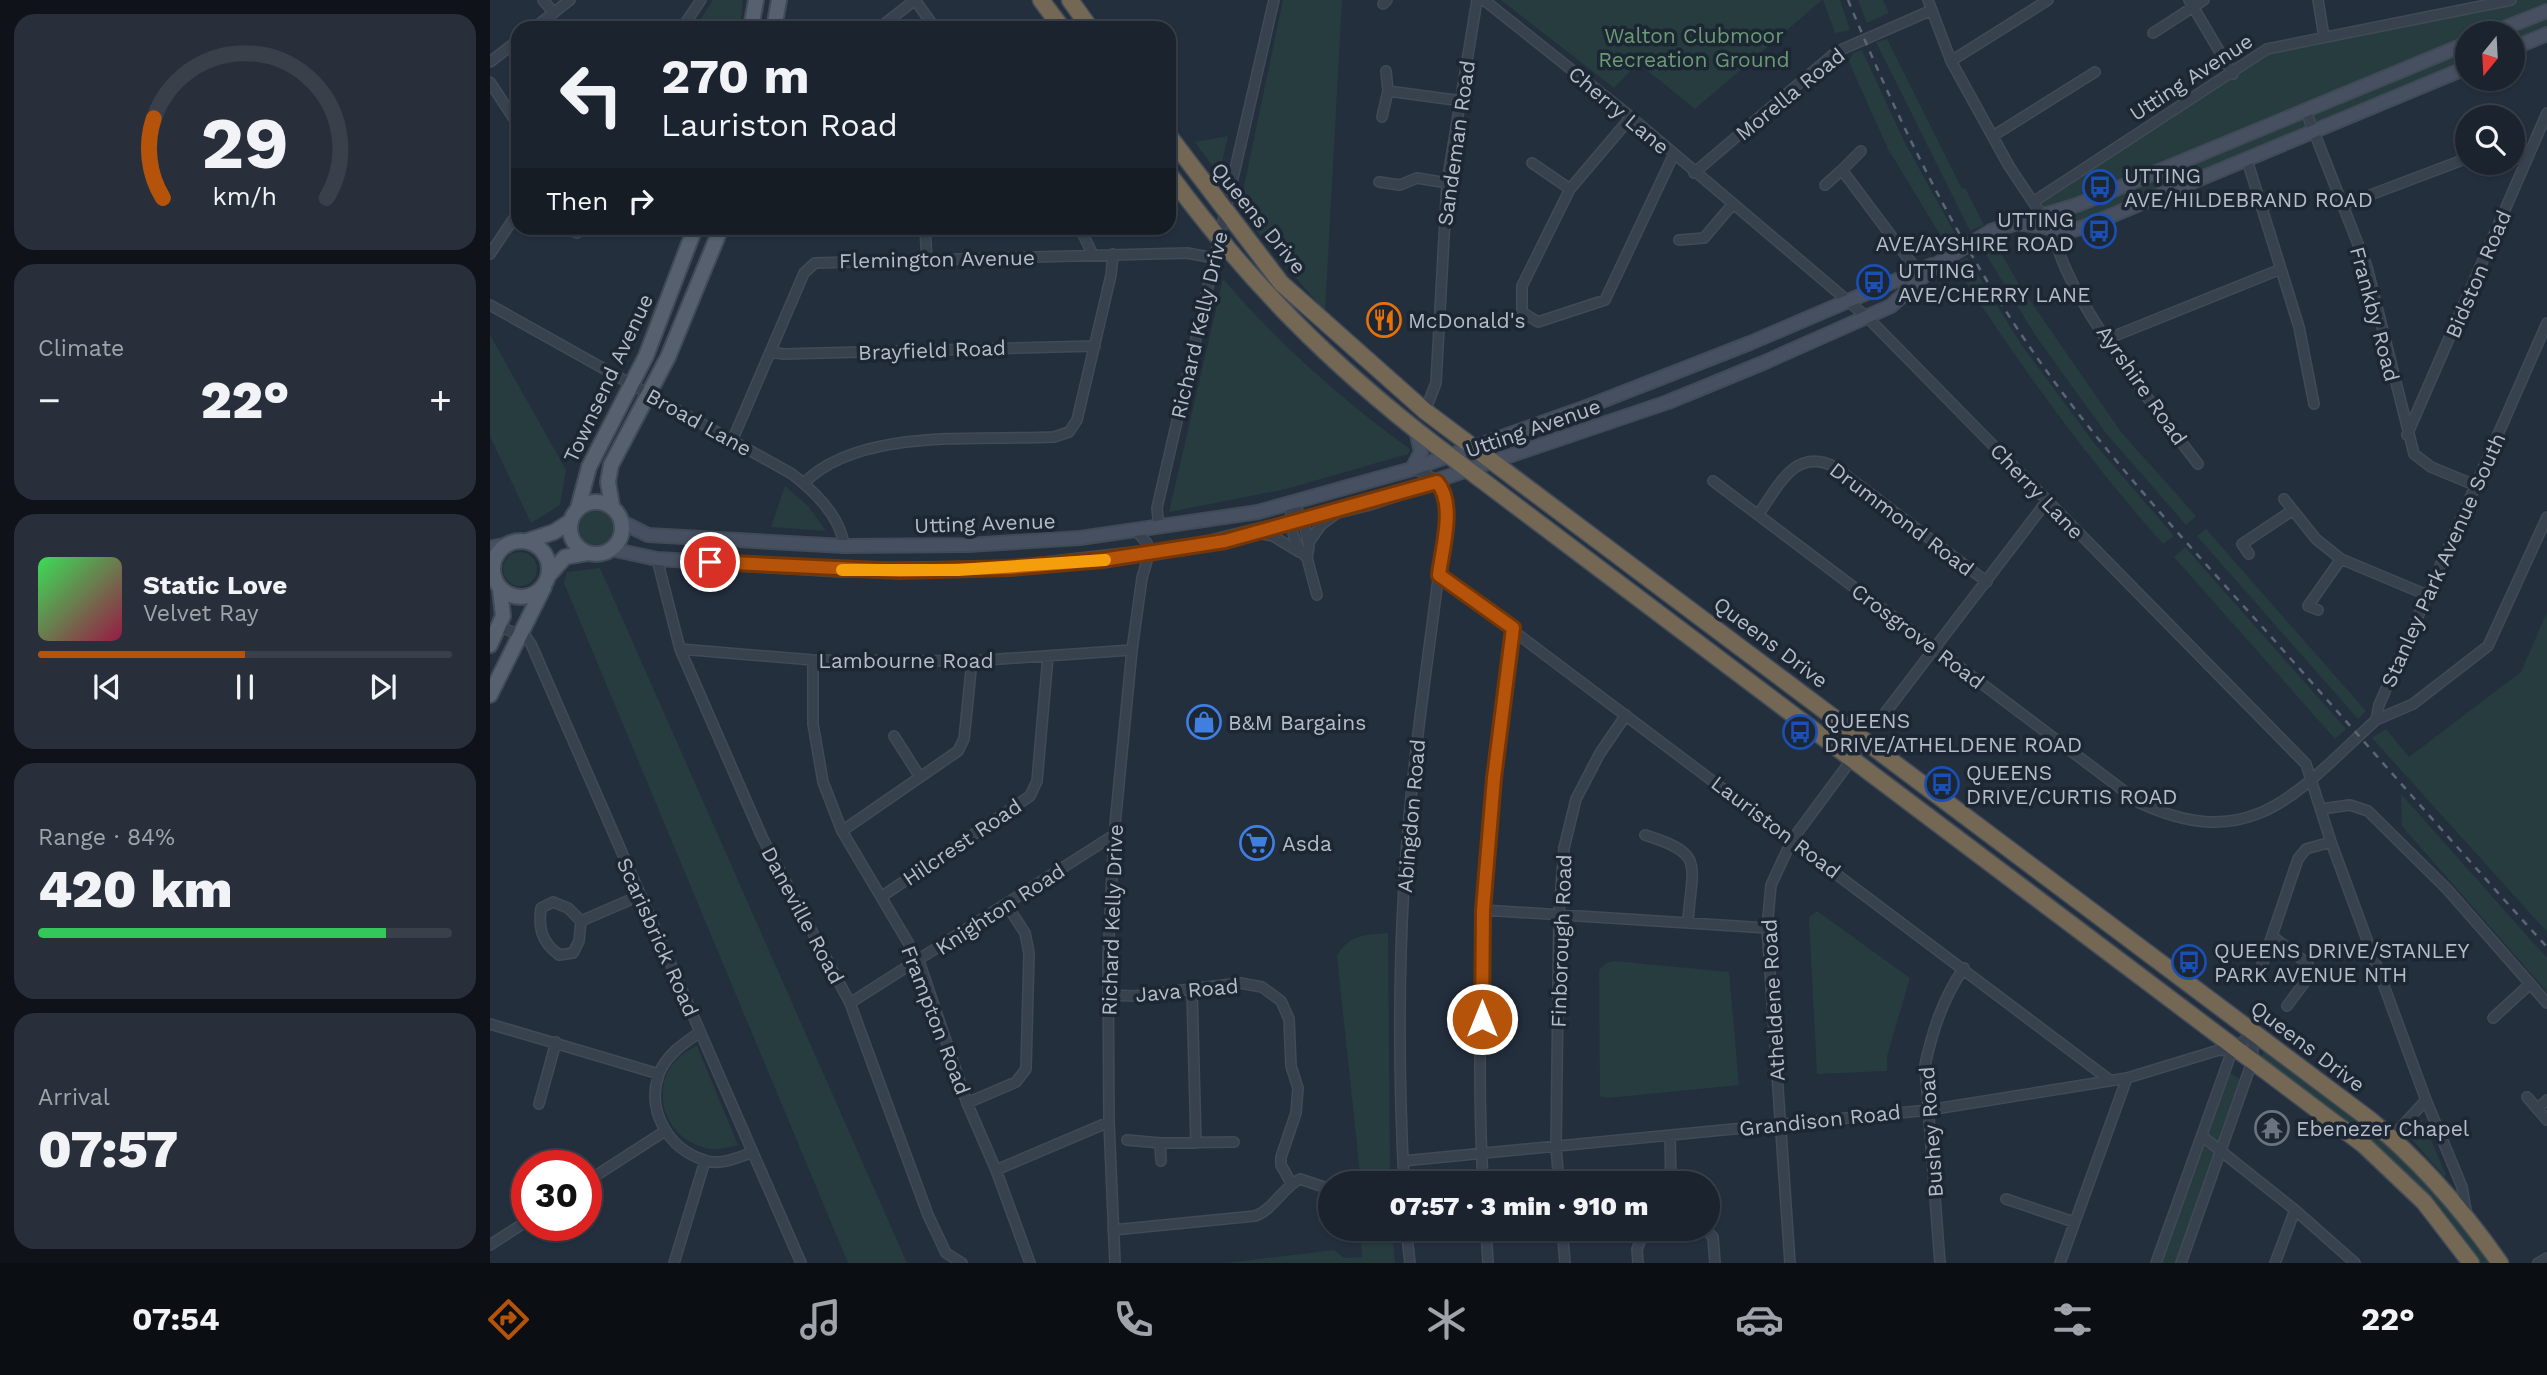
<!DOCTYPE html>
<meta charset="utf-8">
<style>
:root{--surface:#1b232e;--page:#282f3a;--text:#f1f3f6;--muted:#a0a4aa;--line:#39404a;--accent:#b45309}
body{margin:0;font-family:"Work Sans",sans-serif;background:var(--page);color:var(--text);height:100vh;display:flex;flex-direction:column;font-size:26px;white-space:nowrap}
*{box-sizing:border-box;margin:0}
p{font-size:23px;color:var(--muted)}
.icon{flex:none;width:38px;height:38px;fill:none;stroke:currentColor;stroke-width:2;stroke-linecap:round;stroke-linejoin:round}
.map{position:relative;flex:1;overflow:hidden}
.panel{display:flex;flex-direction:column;gap:14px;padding:14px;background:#0f1319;width:490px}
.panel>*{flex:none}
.guide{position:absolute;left:21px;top:21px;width:665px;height:214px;border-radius:21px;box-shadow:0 2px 5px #0004,0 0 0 2px var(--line);background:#1b232e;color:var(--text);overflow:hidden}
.needle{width:46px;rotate:198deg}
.buttons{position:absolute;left:1965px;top:21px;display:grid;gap:14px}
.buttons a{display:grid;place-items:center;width:70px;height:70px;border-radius:50%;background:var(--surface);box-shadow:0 2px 5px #0004,0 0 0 2px var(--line);font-size:35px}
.speed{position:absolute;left:21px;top:1150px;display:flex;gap:14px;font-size:35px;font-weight:700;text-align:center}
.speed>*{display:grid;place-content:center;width:91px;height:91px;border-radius:50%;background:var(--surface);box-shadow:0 2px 5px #0004,0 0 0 2px var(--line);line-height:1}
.speed .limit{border:10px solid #d22;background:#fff;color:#111}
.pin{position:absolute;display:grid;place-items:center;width:60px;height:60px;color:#fff;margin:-30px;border:4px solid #fff;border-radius:50%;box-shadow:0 2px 7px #0007}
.me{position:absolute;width:77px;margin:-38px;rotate:0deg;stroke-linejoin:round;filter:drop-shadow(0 0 5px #0008)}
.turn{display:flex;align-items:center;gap:24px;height:147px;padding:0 35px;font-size:32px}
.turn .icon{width:91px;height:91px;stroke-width:2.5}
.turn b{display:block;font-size:49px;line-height:60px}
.then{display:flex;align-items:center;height:66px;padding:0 35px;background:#0003;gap:14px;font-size:26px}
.big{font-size:52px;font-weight:800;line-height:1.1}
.panel .tile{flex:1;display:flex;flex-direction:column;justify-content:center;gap:10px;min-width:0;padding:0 24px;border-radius:21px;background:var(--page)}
.panel .dial{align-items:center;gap:0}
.dial svg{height:182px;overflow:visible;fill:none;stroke:var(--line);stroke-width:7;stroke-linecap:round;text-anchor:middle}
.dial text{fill:var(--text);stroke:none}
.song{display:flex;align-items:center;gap:21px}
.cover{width:84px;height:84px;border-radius:10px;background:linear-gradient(135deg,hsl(130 70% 55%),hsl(340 70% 35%))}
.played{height:7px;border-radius:4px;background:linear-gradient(90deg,var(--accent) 50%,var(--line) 50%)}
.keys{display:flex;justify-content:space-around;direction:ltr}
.heat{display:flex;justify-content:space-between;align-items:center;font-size:38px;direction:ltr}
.charge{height:10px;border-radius:5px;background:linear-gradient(90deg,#34c759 84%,var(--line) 0)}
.trip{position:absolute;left:828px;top:1171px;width:402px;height:70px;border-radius:35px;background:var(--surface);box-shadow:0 2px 5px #0004,0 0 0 2px var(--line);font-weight:800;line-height:70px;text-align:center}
.tab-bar{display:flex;height:112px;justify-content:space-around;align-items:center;background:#0b0e12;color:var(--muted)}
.tab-bar .icon{width:49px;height:49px}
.tab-bar .current{color:var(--accent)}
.tab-bar b{font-size:32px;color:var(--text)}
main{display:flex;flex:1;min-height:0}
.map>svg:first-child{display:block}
</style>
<main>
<section class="panel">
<div class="tile dial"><svg viewBox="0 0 100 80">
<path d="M14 69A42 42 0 1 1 86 69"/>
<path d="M14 69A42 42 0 0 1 10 34" stroke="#b45309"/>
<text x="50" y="56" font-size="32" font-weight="700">29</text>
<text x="50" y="72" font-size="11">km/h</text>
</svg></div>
<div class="tile"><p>Climate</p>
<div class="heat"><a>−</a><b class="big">22°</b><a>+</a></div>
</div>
<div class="tile">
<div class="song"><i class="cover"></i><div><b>Static Love</b><p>Velvet Ray</p></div></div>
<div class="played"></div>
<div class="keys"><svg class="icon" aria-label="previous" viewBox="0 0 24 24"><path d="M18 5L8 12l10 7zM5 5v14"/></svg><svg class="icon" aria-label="pause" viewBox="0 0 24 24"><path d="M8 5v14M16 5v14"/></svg><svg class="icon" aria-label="next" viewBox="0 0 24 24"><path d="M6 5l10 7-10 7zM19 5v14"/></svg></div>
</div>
<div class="tile"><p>Range · 84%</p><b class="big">420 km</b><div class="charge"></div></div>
<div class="tile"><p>Arrival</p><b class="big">07:57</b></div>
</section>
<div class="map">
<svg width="2057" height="1263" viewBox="0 0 2057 1263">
<rect width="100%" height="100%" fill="#242f3e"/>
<path fill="#263c3f" d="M223,0H253L250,28H205Z
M793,0H852L835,312L749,210Z
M1011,0H1332L1205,109L1148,63L1124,88Z
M1333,0H1350L1360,30L1345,33Z
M1368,0H1393L1399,13L1377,23Z
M2021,0H2057V34L2023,48V33H1978L1977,67L1594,227H1552L1543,202L1777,49Z
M1397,39L1472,189L1475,188L1494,225L1480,231L1386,42Z
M1372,50L1414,141L1467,237L1455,243L1398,149L1359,62L1363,53Z
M738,136L729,175L705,142Z
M1504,241L1530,286L1631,432L1706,516L1696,525L1615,432L1545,335L1492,248Z
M1477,257L1531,344L1604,443L1684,536L1673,544C1595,456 1528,363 1464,264Z
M733,279C788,343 852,400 920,449L918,454L796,489L679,512Z
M0,335L76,470L70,505L41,523L0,436Z
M295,486L318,506L336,531L281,527Z
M89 528a17 17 0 1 1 34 0a17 17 0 1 1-34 0Z
M1716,529L1876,711L1868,719L1707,536Z
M1695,547L1856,729L1845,739L1684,557Z
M13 569a17 17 0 1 1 34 0a17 17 0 1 1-34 0Z
M110,568L417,1263H358L74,583L77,572Z
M2057,612V932L1882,738L1896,729L1919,757L2031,672Z
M1911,794L2057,958V992L1912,826Z
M1327,911L1420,978L1397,1056V1071L1327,1074L1319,917Z
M898,933L900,1183H871L847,956C859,934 876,935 898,933Z
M1124,961L1239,972L1249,1085L1117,1098L1110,1096L1109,970L1116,963Z
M207,1046L248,1145C240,1147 230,1150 221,1149C165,1140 154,1068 207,1046Z
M1775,1049L1900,1143L1938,1180L2004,1263H1988L1956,1219L1771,1059Z
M1740,1073L1750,1079L1728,1142L1718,1135Z
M1932,1119L1956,1175L1955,1177L1918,1135Z
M1714,1146L1725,1153L1685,1263H1672Z
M870,1228L902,1232L905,1263H736L844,1250L854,1258L872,1257Z"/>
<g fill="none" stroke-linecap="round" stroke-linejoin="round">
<g stroke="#414a57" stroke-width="12">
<path id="street" d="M53,0L64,13
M425,0L445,28
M994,0L1141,117L1378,318L1816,764L1841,842L1936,1100L1972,1187L1977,1216
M1438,0L1461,61L1519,166L1551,214
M1699,0L1743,74
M1828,0L1834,37
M893,4L897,0
M44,28L80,0
M192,28L211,0
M389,28L425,0
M1663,33L1714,0
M1461,61L1558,0
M0,62L28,40
M896,71L898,91
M0,82L28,125
M1815,109L1877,267L1924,454L1941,467L1987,486
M892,117L898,91L972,101
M1141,117L1080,189L1032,286V312L1048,322L1115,300L1183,156
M1503,136L1605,72
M2023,157L2036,162
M1757,160L1809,327L1824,404
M1042,163L1080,189
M1352,170L1371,151
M1204,173L1346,52L1442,10
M889,182L910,185L927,178L957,183
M1335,185L1352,170L1429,273
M1543,202L1777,49L2021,0
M1851,206L1978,158
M74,228L87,233L92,228
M435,228L437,260
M590,228L603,255
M1564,230C1569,289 1670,414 1708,464
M1189,240L1214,238L1242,205
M0,254L28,212
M0,305L302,474C324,491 351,517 354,546
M1617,339L1791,269
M280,352L294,354L605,346
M935,411L946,383L957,183L987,0
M1917,435L2057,113
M242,441L314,273L325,263L697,253L724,258
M1223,481L1650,803C1763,855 1808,791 1886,720L1889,705L2057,323
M314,483C369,427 489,441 564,437L579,432L587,420L621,275L623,254
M1794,499L1826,539L1851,559L1937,595
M801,503L813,518L819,546L817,558L827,595
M801,503C800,522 802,545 817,558
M1268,515C1288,487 1305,446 1345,467L1497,582
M669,528L667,508L784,0
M767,533L783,536L809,552
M819,542L831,525L846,514
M1759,554L1752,544L1803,510
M167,559L190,649L272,837L360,1003L438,1215L456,1253L472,1263
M949,575L1621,1081
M1828,610L1818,606L1851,559
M10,627L36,637L41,644L311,1263
M190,649L323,660L482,661L642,650
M323,660V724L333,782L352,831L429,961L477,1103L506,1170L540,1263
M1886,720L1923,704L1998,646L2057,517
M1389,721L1557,501
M404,736L430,777
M1831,809L1860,805L1878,811L1957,889L2057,1003
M352,831L468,751L474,739L482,661
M1155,835C1216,854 1202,864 1198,921
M391,897L540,796L547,781L558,656
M993,910L1277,928
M91,921L78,908L63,902L51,908C48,929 52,942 69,955L83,953L89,941L91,921L149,896
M1782,936L1818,964L1820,975L1797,1006
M1771,968L1808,859L1816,849L1841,842
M702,990L706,1143
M618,995L644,996L750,983L772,987L791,1001L799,1019L801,1066L808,1088L806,1113L791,1157V1165L801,1183
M360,1003L624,835
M2003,1018L2040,984
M0,1024L169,1074
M210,1032C194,1043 176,1055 169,1074C156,1110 178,1149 214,1160C229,1166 246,1158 261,1153
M2037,1097L2057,1120
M477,1103L526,1082L536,1069L539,953L535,933L517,905
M49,1104L66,1042
M2047,1109L2057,1100
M1180,1136L1181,1183
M1712,1136L1805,1210L1865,1263
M1902,1137L1936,1100
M637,1140L670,1143L744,1142
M670,1143L671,1161
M913,1161L1439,1110L1637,1078L1729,1050L1742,1051
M506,1170L619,1122
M96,1182L175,1131
M914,1183C909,1084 908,984 914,885C921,758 943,632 957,505C956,484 940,474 922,469
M993,1183C983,997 999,812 1023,628
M1069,1183L1066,1147L1069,914L1074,848L1086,799L1110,753L1136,715
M1516,1199L1584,1222
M916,1228L920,1263
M996,1228L998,1263
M1072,1228L1075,1263
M1214,1228L1223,1237L1225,1263
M623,1230L765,1216C783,1210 792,1188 810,1179L840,1189
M0,1245L37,1221
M184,1263L215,1161
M625,1263L619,1122L618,958L624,835L642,650L652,578L659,554L657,543L646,531
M1148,1263L1147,1249L1156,1228
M1300,1263L1277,928L1281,885L1302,840L1376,740
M1450,1263L1435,1065C1443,1029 1453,998 1474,968
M1570,1263L1637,1078
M1666,1263L1742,1051L1764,1032
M1691,1263L1762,1062L1764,1032
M1785,1263L1805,1210
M2048,1263L2057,1258"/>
</g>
<g stroke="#414a57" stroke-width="16">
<path id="secondary" d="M2002,33L2057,11
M2023,48L2057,34
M1528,223L1579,231L1594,227L1978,67
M922,469L931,452L926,430
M132,522L158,535L354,546L478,545L590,538L768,512L922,469L1099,406L1260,343L1442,265
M0,548L14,545
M121,549L167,559L353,570L520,568L696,548L880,503L1178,402L1273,363L1401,306L1447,264L1501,231L1587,205L1978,43
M0,580L7,585"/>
</g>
<g stroke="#414a57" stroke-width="18">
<path id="primary" d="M261,28L266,0
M284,28L289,0
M80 528a26 26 0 1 1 52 0a26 26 0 1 1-52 0Z
M122,506L118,482L121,465L178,357L231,228
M88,508L99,467L156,356L205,228
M3 569a28 28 0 1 1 56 0a28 28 0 1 1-56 0Z
M37,541L64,532L81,521
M59,575L75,557L98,553
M0,645L13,616L10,589
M0,695L54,587"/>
</g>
<g stroke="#434c59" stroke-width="19">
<path id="highway" d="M551,0L572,28
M580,0L600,28
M679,136L791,283L935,411L1879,1119C1931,1161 1972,1209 2010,1263
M679,174C757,280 840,364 944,444L1874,1145L1934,1202L1981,1263"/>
</g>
<use href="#street" stroke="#38414e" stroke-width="9"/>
<use href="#secondary" stroke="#465061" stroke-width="12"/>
<use href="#primary" stroke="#56606e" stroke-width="14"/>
<use href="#highway" stroke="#746855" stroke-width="16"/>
<path stroke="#5a6575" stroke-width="2.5" stroke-dasharray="7 7" stroke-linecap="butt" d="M1358,0C1407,119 1464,236 1537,343C1609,449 1698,544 1784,640C1875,742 1965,846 2057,947"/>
</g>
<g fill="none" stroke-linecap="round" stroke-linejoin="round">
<g stroke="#753606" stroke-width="18">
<path id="route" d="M220,562L410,571L520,568L612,560L735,541L947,482C966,504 952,548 949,575L1023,628L1004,778L993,910L992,1019"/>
</g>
<use href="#route" stroke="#b45309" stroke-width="12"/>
<path stroke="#f59e0b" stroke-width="12" d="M352,570H468L615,560"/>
</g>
<defs>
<g id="bus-ring" transform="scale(1.75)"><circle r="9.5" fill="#1d2633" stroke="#1a4fb4" stroke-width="1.5"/><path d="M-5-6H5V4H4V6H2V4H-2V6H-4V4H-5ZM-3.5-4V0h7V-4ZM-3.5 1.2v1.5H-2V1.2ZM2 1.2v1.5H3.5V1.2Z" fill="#1a4fb4"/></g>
<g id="restaurant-ring" transform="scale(1.75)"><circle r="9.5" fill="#1d2633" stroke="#e8710a" stroke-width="1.5"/><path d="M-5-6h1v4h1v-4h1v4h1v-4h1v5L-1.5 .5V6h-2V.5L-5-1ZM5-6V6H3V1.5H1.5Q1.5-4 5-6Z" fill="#e8710a"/></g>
<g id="shop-ring" transform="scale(1.75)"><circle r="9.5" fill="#1d2633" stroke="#3f7fe0" stroke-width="1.5"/><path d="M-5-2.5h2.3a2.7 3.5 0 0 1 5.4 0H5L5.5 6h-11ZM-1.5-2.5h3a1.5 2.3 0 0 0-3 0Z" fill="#3f7fe0"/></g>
<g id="supermarket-ring" transform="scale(1.75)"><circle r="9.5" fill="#1d2633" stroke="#3f7fe0" stroke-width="1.5"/><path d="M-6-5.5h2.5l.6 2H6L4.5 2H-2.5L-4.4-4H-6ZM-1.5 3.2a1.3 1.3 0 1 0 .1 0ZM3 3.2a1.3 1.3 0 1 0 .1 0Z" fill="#3f7fe0"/></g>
<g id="temple-ring" transform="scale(1.75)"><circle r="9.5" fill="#1d2633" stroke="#6b7280" stroke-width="1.5"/><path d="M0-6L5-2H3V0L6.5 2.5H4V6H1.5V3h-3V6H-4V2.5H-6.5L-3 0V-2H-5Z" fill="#6b7280"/></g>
</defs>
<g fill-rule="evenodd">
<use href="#bus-ring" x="1610" y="187"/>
<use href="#bus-ring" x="1609" y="231"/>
<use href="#bus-ring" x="1384" y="282"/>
<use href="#restaurant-ring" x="894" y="320"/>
<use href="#shop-ring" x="714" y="722"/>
<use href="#bus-ring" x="1310" y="732"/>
<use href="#bus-ring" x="1452" y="784"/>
<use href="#supermarket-ring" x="767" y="843"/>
<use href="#bus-ring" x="1699" y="962"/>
<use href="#temple-ring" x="1782" y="1128"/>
</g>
<g text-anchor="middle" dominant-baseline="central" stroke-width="7" stroke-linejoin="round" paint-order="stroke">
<g font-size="21" fill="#6b9a76" stroke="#1d2633">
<text x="1204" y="35">Walton Clubmoor<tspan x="1204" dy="24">Recreation Ground</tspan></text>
</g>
<g font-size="21" fill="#b4bcc9" stroke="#1d2633">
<text transform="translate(1701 77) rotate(-33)">Utting Avenue</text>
<text transform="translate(1300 94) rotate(-39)">Morella Road</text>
<text transform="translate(1129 110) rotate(40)">Cherry Lane</text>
<text transform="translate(966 143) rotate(-82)">Sandeman Road</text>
<text transform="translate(769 218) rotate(51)">Queens Drive</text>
<text transform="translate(447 259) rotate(-1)">Flemington Avenue</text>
<text transform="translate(1988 274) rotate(-67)">Bidston Road</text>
<text transform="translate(1885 314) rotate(75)">Frankby Road</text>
<text transform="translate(709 325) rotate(-77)">Richard Kelly Drive</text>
<text transform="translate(442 350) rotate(-2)">Brayfield Road</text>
<text transform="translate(118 378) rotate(-65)">Townsend Avenue</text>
<text transform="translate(1652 385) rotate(55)">Ayrshire Road</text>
<text transform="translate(209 422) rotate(29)">Broad Lane</text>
<text transform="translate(1043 428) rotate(-19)">Utting Avenue</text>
<text transform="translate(1547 491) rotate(46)">Cherry Lane</text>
<text transform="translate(1412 519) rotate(37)">Drummond Road</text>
<text transform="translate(495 523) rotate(-2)">Utting Avenue</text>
<text transform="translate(1953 560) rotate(-66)">Stanley Park Avenue South</text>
<text transform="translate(1428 636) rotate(37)">Crosgrove Road</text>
<text transform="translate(1281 642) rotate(37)">Queens Drive</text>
<text x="416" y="660">Lambourne Road</text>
<text transform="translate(921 816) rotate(-85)">Abingdon Road</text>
<text transform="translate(1286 827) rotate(37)">Lauriston Road</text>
<text transform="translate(472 842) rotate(-34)">Hilcrest Road</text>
<text transform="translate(510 909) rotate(-33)">Knighton Road</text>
<text transform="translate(313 915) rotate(62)">Daneville Road</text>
<text transform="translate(622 920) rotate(-88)">Richard Kelly Drive</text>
<text transform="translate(168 937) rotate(66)">Scarisbrick Road</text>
<text transform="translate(1071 941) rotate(-88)">Finborough Road</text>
<text transform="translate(697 990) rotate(-5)">Java Road</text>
<text transform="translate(1283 1000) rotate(-93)">Atheldene Road</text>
<text transform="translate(446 1020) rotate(69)">Frampton Road</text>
<text transform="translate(1818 1046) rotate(37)">Queens Drive</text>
<text transform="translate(1330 1120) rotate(-6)">Grandison Road</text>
<text transform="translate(1441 1132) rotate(-94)">Bushey Road</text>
</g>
<g font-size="21" fill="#b4bcc9" stroke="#1d2633" text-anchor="start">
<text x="1634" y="175">UTTING<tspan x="1634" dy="24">AVE/HILDEBRAND ROAD</tspan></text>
<text x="1584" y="219" text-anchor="end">UTTING<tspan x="1584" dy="24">AVE/AYSHIRE ROAD</tspan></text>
<text x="1408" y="270">UTTING<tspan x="1408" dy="24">AVE/CHERRY LANE</tspan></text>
<text x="918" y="320">McDonald's</text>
<text x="1334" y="720">QUEENS<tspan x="1334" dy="24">DRIVE/ATHELDENE ROAD</tspan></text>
<text x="738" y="722">B&amp;M Bargains</text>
<text x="1476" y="772">QUEENS<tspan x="1476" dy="24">DRIVE/CURTIS ROAD</tspan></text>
<text x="792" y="843">Asda</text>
<text x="1724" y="950">QUEENS DRIVE/STANLEY<tspan x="1724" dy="24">PARK AVENUE NTH</tspan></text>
<text x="1806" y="1128">Ebenezer Chapel</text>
</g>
</g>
</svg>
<div class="buttons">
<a><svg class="needle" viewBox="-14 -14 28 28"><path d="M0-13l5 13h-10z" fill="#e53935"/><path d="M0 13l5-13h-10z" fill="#a0a4aa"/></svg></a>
<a><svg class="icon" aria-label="search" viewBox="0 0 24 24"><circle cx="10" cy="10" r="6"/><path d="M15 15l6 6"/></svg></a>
</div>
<div class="speed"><div class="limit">30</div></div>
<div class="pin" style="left:220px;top:562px;background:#d93025"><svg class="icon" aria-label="arrive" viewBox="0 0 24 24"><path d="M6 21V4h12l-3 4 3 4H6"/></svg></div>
<svg class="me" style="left:992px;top:1019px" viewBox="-20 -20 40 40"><circle r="17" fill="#b45309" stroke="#fff" stroke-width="3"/><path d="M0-11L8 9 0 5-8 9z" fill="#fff"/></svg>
<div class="trip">07:57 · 3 min · 910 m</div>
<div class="guide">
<div class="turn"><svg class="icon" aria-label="left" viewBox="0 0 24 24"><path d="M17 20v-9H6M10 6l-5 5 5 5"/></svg><div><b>270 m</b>Lauriston Road</div></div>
<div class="then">Then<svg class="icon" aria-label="right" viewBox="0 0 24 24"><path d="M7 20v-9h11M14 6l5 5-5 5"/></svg></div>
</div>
</div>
</main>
<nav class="tab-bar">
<b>07:54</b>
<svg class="icon current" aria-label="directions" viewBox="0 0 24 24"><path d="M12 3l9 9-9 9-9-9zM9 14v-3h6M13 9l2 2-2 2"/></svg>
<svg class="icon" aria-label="music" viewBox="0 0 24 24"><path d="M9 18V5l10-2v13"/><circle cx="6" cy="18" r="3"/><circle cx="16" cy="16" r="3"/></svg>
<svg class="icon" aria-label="phone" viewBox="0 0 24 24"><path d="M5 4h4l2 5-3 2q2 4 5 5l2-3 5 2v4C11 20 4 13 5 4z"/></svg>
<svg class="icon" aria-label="climate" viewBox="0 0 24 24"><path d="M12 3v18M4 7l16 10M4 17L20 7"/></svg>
<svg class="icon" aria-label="car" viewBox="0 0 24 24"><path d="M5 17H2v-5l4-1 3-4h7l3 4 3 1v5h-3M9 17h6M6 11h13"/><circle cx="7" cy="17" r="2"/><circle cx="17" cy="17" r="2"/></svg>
<svg class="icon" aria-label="filters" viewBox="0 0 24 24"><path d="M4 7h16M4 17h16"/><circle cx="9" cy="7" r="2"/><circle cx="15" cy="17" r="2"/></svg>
<b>22°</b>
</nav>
